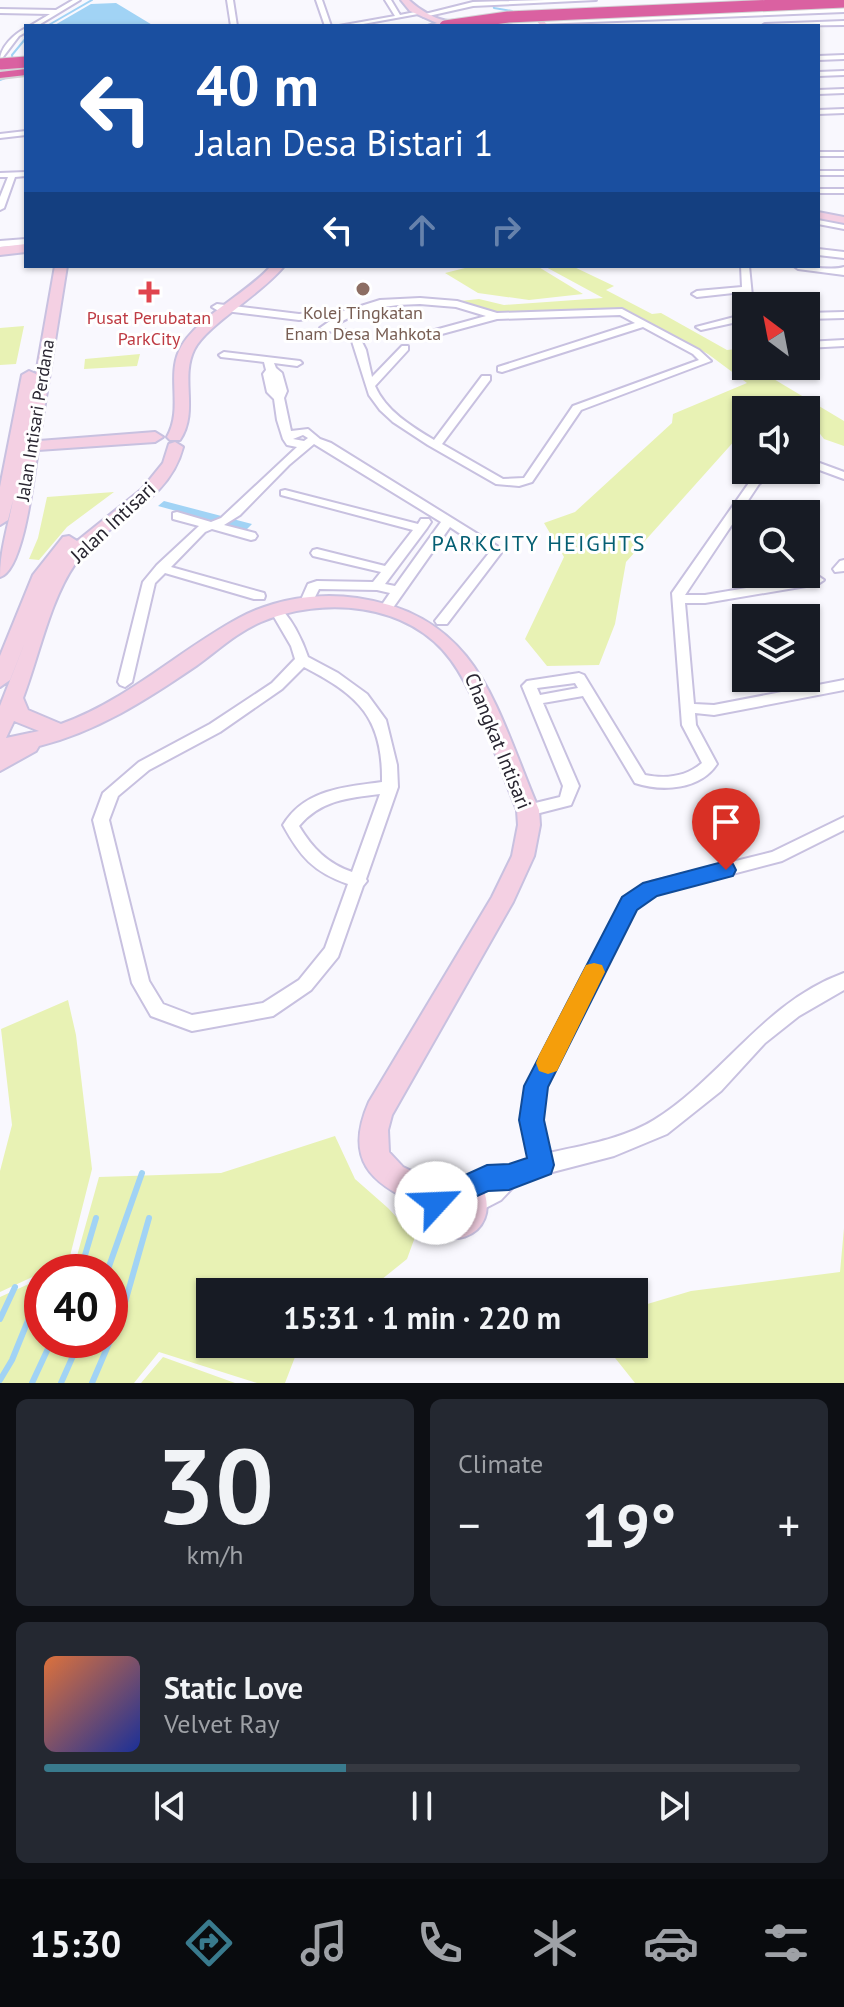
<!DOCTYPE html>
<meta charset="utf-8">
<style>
:root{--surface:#171b24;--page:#242831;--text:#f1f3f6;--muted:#9ea1a6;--line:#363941;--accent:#397a8d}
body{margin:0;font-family:"PT Sans",sans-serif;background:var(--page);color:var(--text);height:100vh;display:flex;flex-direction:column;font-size:30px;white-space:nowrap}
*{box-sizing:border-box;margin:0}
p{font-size:26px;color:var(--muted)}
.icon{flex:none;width:44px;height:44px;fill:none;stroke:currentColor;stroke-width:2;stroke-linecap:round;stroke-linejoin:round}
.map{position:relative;height:1383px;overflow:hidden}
.drawer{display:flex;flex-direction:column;gap:16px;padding:16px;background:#0d0f14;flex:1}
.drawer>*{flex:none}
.guide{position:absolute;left:24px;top:24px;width:796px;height:244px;border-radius:0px;box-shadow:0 2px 6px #0004;background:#1a4fa0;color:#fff;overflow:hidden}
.needle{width:52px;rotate:328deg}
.controls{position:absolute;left:732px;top:292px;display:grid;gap:16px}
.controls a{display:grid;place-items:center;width:88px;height:88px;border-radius:0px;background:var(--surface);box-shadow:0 2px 6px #0004;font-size:40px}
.speed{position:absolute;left:24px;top:1254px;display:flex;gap:16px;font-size:40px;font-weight:700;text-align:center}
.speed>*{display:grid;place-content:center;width:104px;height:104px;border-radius:50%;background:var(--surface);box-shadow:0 2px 6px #0004;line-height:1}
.speed .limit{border:12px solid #d22;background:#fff;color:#111}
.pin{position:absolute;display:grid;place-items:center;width:68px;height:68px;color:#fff;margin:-82px -34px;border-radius:50% 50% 50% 0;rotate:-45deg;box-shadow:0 0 8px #0007}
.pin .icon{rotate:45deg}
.me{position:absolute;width:88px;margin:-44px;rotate:65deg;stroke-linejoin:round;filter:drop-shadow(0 0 6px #0008)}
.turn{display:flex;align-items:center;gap:28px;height:168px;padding:0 40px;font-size:36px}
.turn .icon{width:104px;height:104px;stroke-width:2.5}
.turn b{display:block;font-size:56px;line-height:68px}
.lanes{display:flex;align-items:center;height:76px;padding:0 40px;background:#0003;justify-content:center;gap:40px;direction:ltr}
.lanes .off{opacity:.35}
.big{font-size:60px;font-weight:700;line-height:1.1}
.drawer .widget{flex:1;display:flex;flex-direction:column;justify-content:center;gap:12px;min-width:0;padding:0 28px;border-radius:12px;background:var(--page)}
.drawer .dial{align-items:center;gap:0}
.dial b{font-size:104px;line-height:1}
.song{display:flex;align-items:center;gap:24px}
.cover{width:96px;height:96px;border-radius:12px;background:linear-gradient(135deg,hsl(20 70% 55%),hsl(230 70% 35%))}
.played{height:8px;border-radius:4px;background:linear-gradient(90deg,var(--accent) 40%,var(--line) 40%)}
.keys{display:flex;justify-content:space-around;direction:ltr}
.heat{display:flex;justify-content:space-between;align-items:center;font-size:44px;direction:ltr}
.drawer .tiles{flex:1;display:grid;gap:16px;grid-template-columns:1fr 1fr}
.widget:last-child{grid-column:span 2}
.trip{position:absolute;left:196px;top:1278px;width:452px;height:80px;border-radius:0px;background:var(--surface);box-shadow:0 2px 6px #0004;font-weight:700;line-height:80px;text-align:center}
.tab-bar{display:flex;height:128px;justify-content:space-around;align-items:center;background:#090b0e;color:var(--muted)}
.tab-bar .icon{width:56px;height:56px}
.tab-bar .on{color:var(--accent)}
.tab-bar b{font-size:36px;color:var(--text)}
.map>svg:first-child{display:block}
</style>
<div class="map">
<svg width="844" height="1383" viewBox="0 0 844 1383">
<rect width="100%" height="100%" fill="#f9f8fe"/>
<path fill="#e8f2b4" d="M473,266H537L583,294L529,300L478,293L445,273Z
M544,266H572L614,286L606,290L652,314L661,313L727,350L746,348V366H778L757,369L844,421V446L824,439L817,430L806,428V410H746V436L737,438L626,562L615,624L599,665L547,666L525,639L564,557L544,523L575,512L672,423L673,414L747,383L708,354L623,308L498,312L460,301L479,299L504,305L603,298Z
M24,326L16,364L0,365V328Z
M140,354L137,366L84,369L85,359Z
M114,492L67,527L39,560L29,559L38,538L47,497Z
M68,1000L76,1035L92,1169L69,1260L0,1292V1171L12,1125L1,1029Z
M335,1136L355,1179L388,1208L415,1237L407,1259L366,1292H210V1344H300L285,1383H257L159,1352L134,1383H0V1297L42,1278V1340H110V1272H55L75,1263L99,1177L221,1173Z
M844,1228V1383H635L604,1344H634V1308L691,1291L840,1272Z
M163,1357L235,1383H141Z"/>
<path fill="#a1d3f5" d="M116,3L154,26H53L91,4Z
M164,501L252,524L246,530L158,506Z"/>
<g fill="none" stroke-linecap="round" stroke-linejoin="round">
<path stroke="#a1d3f5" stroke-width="2" d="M493,4L494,8L512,11
M47,26L92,0
M13,62L12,55L26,38
M0,80L13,75"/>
<path stroke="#a1d3f5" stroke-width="6" d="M80,1272L96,1218
M107,1272L142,1173
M0,1319L15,1287
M110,1340L124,1306L149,1218
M0,1380L12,1360L42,1286
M32,1383L52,1340
M61,1383L80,1340
M92,1383L110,1341"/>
<g stroke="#c8c1e0" stroke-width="4">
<path id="street" d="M73,0H80L37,26H30L50,14L0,13V9L56,10Z
M227,0H233L237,26H231Z
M316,0H322L331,26H325Z
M385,0H391L400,15L415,12L418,14L352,26H339L395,16Z
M545,0H596L473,6L424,17L421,15L473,2Z
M844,8V12L492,26L541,19Z
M844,21V25L762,26L765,24Z
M26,28V32L19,36L0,61C0,47 14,34 26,28Z
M844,55V59L818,60V56Z
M844,71V75L818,76V72Z
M844,89V93L818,94V90Z
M844,109V113L818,114V110Z
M26,131V135L0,138V134Z
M818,152H844V156H818Z
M818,171H844V175H818Z
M26,172V176L15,177L4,208L0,210V197L8,177H0V173Z
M818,189H844V193H818Z
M818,220L844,225V229L818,224Z
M26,239V245L0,247V241Z
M818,249L844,252V258L818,255Z
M741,266H749L753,306L745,308L742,292L697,297L692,294L697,291L742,287Z
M794,266C808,266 832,271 844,267V275L798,269Z
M420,298L457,301L497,313L622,309L699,350L711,361L581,410L532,482L519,486L496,484L428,445L393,422L380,410L369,395L351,338L320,328L337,316L299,320L217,310L212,307L217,304L299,314L345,311L380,300ZM420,304L456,307L486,316L424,333V337L427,338L497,319L620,315L635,323L498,367V371L502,372L643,327L693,354L699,360L573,406L524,478L503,479L442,444L490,380V376H482L434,440C411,426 386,411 375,386L408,350V346H402L372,377L366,350L358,334L333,327C361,308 387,305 420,304Z
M844,312V318L806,319V313Z
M746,314V320L701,330L696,327Z
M844,340V346L806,348V342Z
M224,352L300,361L302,363L297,366L274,363L276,368L282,373L287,391L284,398L291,431L308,429L320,439L331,443L497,546L501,553L447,624H437L435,621L489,553L450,527L390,612H380L379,609L390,593L377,590L319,589L311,605H301L300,602L308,584L317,581L373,582L381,572L313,556L311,553L313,550L317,549L385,566L413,530L281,495V491L285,490L418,524L421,519H429L431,522L427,528L385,584L395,586L441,522L314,444L289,465L240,515L224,525L255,533L257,536L255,539L251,540L212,529L205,532L171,567L264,593L265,596L264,599H254L165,573L155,583L132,682L125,687L120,685L118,682L143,582L157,565L199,526L173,519V513L177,512L211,522L221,518L297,447L287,445L283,439L277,420L274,399L267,392L263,374L266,370L264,362L221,357L219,355ZM303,435L308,438L304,441L293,439Z
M806,458L844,472V479L806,465Z
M763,470H776L759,484L685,595H705L818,576L824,580L818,584L705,603H685L694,704L714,705L844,680V690L714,715L695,713L696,725L717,764C700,790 662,792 635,783L583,696L543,703L579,786L571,805L528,816L523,814L520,810L523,806L560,797L563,786L522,686L527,681L579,673L584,675L645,775C665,779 686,777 702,763L682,725L672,593L751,480ZM575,683L578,688L540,695L537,688Z
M844,560V571L835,572L833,569L840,561Z
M276,606C290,613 303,642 308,657L338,673L367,694L386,720L397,765L398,787L366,879L367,881L363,886L338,957L311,990L273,1016L192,1031L151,1016L132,983L93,820L103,793L139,762L210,724L272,683L295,659L291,646L270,610ZM304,667C358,695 383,717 382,782C345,787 305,789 283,825C300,856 313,872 348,884L325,948L299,980L263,1003L192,1015L163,1004L149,981L109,820L118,796L149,770L220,732L282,689ZM380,794L352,872C327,863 313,849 299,826C321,800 348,798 380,794Z
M844,817V830L782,861L656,894L635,909L545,1087L542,1120L549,1153C584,1145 623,1139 654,1120C723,1077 764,1002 844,973V990L799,1016L765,1043L721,1091L667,1134L614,1156L541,1175L516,1184L501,1200L474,1214L467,1211L464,1204L466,1198L457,1196L454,1189L457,1182L487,1168L509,1167L530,1159L522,1120L527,1086L623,899L651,882L772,852Z"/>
</g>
<g stroke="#c8c1e0" stroke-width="4">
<path id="secondary" d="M401,0H409C418,9 437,21 450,21C458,21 462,18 469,21L452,26H428L437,23L410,11Z
M537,15L549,26H541L533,17Z
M818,212L844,217V223L818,218Z
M26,244V252L0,255V247Z
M55,266H67L39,441L155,432L163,437L155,442L38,450C34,474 24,571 0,577C0,550 8,527 13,500L8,520L0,525V487L22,375L29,371L36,374Z
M271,266H284C263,293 205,326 194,350C180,379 199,411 180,440H170L167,437C183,409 167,378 179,351C194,318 247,294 271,266Z
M175,442L183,447C168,505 107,519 75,564C50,600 39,656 23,698L28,710L61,724C128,700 178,651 239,618C274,599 318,592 357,598C481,616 496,710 539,810L540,825L534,856L513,902L392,1115L388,1130L389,1152L403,1167L432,1181L457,1172L481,1184C508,1239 431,1262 421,1205C370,1184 344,1159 369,1102L492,897L512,856L518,825L517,810C498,765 479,698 451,660C409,602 322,596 261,622C237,632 217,651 196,666C146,700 98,731 39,746L36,751L0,771V706L27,637L10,680L0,687V656L33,575L63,537L69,536L77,541L142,489L163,463L169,444ZM14,721L39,731L6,738ZM453,1200L459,1203L457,1209L451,1207Z"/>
</g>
<g stroke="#d4d3d6" stroke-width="4">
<path id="highway" d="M26,69V75L0,78V72Z"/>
</g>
<use href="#street" fill="#fff" fill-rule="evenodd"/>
<use href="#secondary" fill="#f4d0e3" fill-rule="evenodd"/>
<use href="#highway" fill="#da61a1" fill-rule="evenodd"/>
<g stroke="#d4d3d6" stroke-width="13" stroke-linecap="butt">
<path id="highway-bridge" d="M445,26L508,17L844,2
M0,64L26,62"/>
</g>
<use href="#highway-bridge" stroke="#da61a1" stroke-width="11"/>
</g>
<path fill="#1a73e8" stroke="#114b97" stroke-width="2" d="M726,861L733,864L736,870L733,876L657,896L637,910L548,1087L544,1120L554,1165L551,1174L509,1190L488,1191L464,1202L452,1201L445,1212L436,1216L426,1212L422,1203L437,1179L446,1175L463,1176L487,1165L509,1164L527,1158L519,1120L524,1086L622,897L643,883Z"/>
<path fill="#f59e0b" d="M594,963L602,965L605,972L557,1071L548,1074L539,1071L536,1063L539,1055L586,965Z"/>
<circle fill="#8d6e63" stroke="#fff" stroke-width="3" cx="363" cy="289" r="8"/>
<path fill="#e0444e" stroke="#fff" stroke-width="3" d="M145 280h8v8h8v8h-8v8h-8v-8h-8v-8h8z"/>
<g text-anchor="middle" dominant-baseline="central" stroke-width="6" stroke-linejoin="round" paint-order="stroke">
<g font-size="18" fill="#785e54" stroke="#fff">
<text x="363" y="312">Kolej Tingkatan<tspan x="363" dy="21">Enam Desa Mahkota</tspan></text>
</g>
<g font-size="18" fill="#be3a42" stroke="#fff">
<text x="149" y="317">Pusat Perubatan<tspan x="149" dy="21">ParkCity</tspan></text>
</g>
<g font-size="18" fill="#282530" stroke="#fff">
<text transform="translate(35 420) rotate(-81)">Jalan Intisari Perdana</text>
</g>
<g font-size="20" fill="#282530" stroke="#fff">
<text transform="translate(113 522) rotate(-43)">Jalan Intisari</text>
<text transform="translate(498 741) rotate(68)">Changkat Intisari</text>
</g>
<g font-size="22" letter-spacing="2" fill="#055f73" stroke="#fff">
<text x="539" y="543">PARKCITY HEIGHTS</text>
</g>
</g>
</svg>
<div class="controls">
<a><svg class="needle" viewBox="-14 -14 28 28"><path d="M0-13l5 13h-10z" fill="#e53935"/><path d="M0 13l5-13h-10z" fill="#9ea1a6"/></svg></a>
<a><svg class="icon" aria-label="sound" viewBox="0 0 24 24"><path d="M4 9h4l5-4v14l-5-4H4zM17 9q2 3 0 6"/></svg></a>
<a><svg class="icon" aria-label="search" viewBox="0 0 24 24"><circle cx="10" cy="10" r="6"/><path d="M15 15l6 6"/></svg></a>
<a><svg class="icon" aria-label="layers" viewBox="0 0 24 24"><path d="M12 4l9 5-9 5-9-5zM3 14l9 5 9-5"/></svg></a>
</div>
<div class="speed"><div class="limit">40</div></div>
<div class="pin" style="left:726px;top:870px;background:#d93025"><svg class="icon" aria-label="arrive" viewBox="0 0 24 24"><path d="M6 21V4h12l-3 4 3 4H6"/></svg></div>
<svg class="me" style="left:436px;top:1203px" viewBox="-20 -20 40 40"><circle r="19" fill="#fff"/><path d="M0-13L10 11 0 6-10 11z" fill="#1a73e8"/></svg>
<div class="trip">15:31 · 1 min · 220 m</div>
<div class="guide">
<div class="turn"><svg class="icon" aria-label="left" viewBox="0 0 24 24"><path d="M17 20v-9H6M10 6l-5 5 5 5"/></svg><div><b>40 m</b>Jalan Desa Bistari 1</div></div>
<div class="lanes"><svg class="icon" aria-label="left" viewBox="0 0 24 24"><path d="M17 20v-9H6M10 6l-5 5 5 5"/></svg><svg class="icon off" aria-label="ahead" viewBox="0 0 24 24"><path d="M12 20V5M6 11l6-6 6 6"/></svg><svg class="icon off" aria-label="right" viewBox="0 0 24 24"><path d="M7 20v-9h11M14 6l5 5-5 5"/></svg></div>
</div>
</div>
<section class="drawer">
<div class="tiles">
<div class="widget dial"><b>30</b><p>km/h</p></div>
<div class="widget"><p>Climate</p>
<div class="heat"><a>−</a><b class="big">19°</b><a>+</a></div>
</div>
<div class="widget">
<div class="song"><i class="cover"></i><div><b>Static Love</b><p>Velvet Ray</p></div></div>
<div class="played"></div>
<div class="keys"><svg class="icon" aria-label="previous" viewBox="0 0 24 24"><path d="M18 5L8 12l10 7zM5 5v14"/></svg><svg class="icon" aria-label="pause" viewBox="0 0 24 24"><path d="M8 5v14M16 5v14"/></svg><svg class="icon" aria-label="next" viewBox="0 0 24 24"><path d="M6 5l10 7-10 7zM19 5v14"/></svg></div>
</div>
</div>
</section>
<nav class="tab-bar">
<b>15:30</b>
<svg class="icon on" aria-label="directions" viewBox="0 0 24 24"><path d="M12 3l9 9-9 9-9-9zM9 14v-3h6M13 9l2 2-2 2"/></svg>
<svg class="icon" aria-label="music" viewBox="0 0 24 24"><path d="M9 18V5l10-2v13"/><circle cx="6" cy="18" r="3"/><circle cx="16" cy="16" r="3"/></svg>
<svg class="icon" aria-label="phone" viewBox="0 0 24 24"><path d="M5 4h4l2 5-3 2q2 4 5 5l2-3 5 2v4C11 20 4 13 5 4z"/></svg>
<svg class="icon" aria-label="climate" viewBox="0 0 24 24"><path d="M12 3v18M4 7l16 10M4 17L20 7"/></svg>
<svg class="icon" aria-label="car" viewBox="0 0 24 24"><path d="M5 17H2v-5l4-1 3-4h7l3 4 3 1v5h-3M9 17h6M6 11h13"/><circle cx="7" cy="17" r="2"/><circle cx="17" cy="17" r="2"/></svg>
<svg class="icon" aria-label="filters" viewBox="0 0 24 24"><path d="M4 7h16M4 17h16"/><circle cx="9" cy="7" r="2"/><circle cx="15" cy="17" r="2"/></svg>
</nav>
